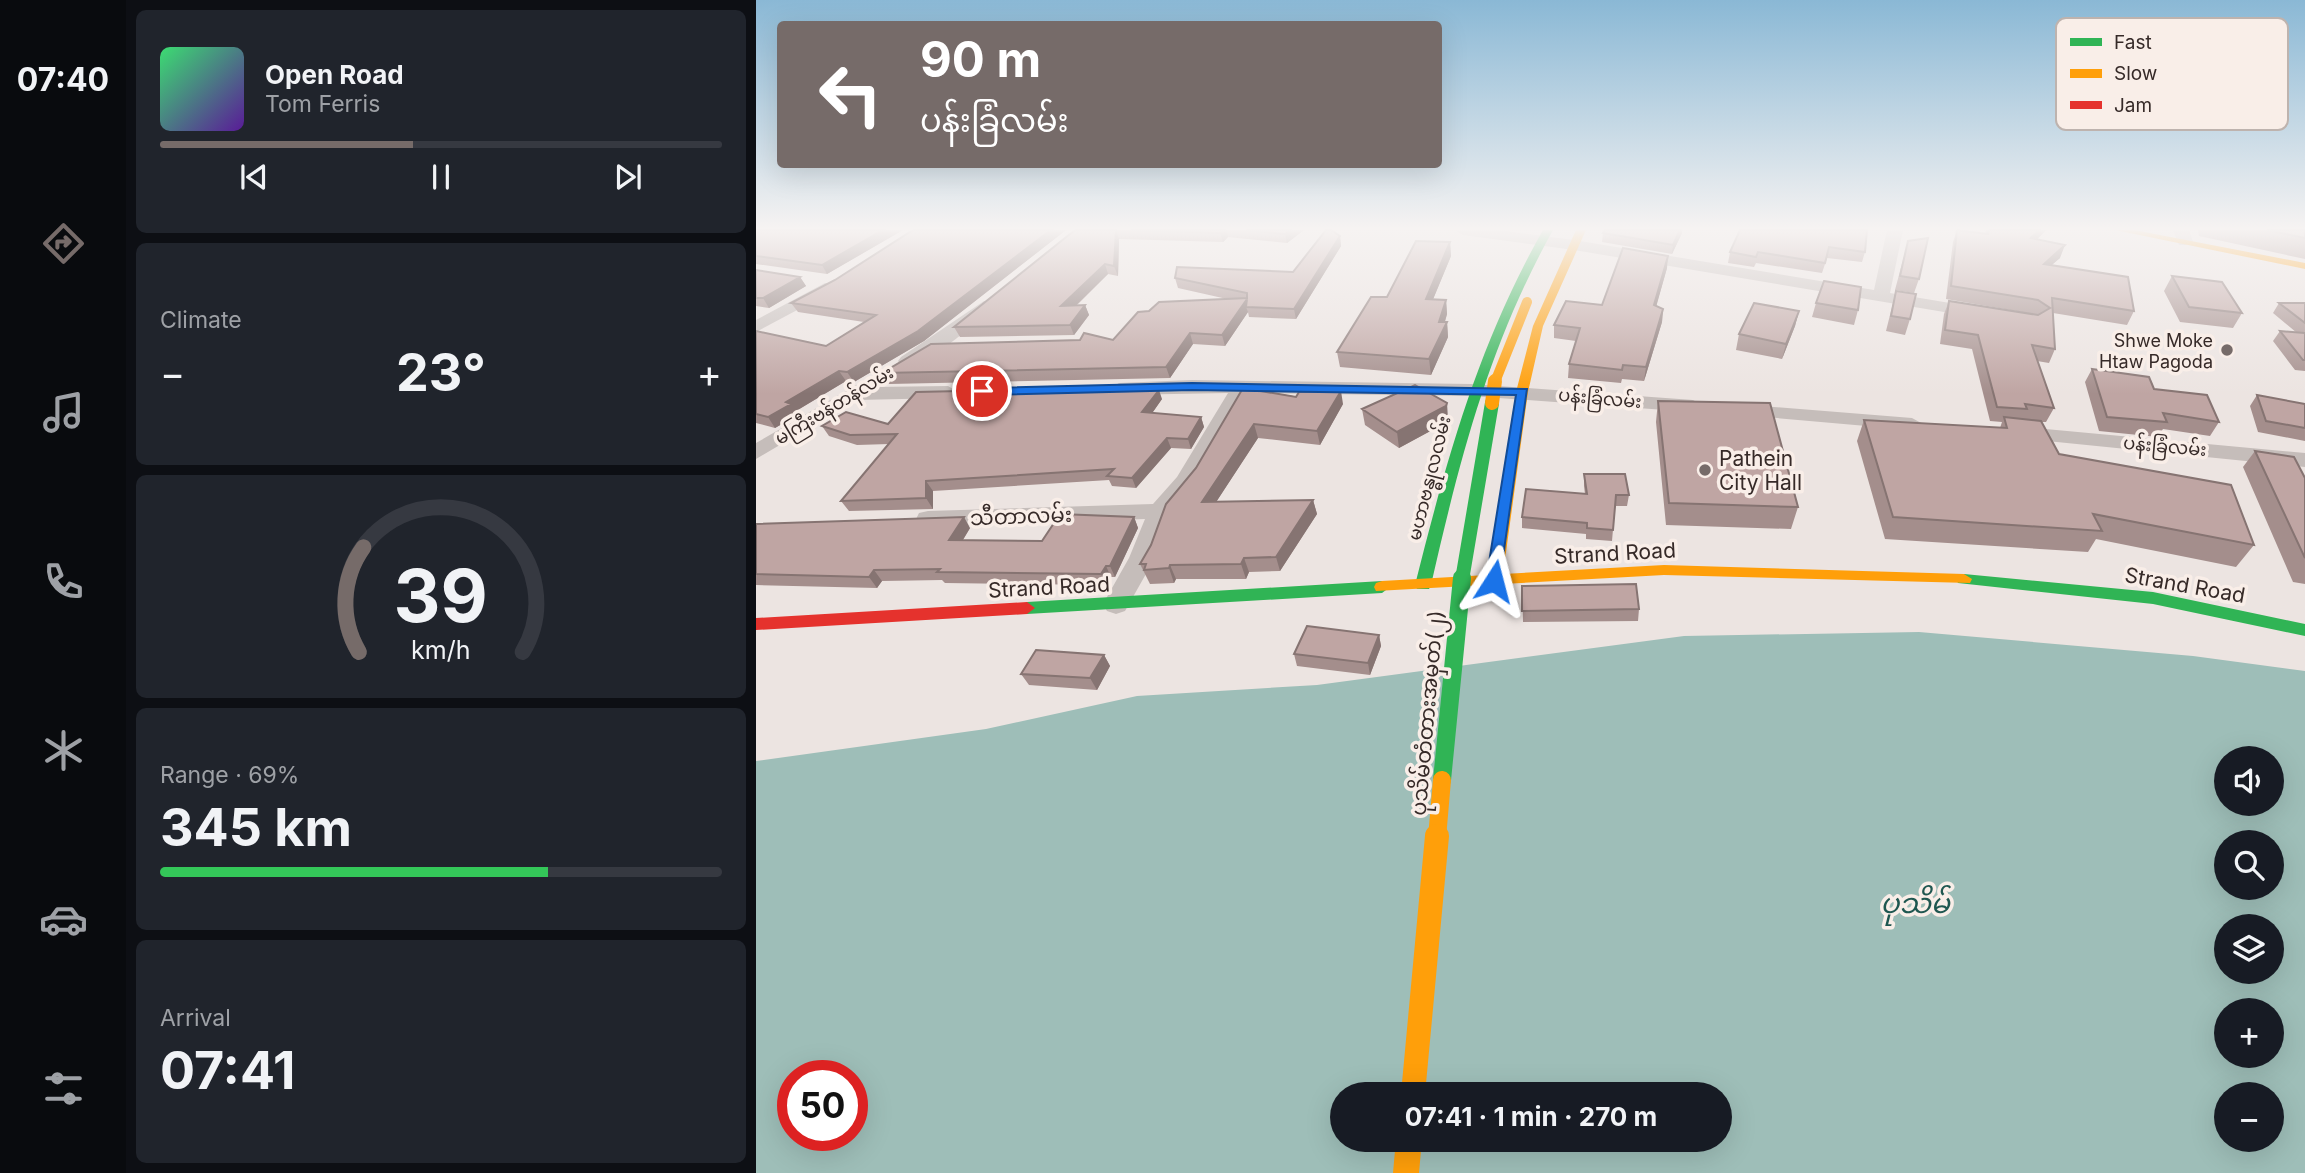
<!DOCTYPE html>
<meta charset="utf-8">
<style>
:root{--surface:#171b24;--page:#20242c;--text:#f1f3f6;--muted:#9ea1a6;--line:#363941;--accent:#766b69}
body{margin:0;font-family:Inter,"Noto Sans Myanmar",sans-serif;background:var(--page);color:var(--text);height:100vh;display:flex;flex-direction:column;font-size:26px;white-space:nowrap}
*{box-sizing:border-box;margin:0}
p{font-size:23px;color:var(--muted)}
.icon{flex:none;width:38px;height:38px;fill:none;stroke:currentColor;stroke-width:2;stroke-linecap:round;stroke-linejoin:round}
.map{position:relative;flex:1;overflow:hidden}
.panel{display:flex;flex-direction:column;gap:10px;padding:10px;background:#0d0f14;width:630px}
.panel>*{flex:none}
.banner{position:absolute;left:21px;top:21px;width:665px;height:147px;border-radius:7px;box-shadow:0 7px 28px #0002;background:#766b69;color:#fff;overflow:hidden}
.tools{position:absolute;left:1458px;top:746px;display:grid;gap:14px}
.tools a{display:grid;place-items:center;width:70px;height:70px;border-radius:50%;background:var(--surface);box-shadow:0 7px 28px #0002;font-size:35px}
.speed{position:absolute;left:21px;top:1060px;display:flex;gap:14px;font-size:35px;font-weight:700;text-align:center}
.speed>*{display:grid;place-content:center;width:91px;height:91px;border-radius:50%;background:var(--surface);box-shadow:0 7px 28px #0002;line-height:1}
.speed .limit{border:10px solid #d22;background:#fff;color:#111}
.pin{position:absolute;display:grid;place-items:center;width:60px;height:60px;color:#fff;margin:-30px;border:4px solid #fff;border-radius:50%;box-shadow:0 2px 7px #0007}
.me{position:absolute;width:77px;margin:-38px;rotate:9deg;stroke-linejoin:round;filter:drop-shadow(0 0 5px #0008)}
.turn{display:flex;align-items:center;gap:24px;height:147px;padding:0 28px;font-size:32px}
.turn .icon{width:91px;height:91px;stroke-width:2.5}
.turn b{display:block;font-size:49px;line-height:60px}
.big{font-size:52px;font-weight:700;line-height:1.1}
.panel .card{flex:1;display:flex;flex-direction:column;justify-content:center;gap:10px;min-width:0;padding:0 24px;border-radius:10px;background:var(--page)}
.panel .dial{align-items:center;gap:0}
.dial svg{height:182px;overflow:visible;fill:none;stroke:var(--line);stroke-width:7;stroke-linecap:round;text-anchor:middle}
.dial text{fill:var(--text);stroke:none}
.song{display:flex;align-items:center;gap:21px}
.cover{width:84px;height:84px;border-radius:10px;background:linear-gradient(135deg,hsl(140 70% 55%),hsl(270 70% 35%))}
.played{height:7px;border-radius:4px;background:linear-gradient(90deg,var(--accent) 45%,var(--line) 45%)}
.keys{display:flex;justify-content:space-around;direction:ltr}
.heat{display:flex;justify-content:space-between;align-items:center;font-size:38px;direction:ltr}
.charge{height:10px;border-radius:5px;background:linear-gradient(90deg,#34c759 69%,var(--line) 0)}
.trip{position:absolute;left:574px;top:1082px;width:402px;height:70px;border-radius:35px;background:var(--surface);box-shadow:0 7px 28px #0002;font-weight:700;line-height:70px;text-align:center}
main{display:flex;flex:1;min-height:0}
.menu{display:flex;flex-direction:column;width:126px;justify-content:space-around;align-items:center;background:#090b0e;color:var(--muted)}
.menu .icon{width:49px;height:49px}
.menu .current{color:var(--accent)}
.menu b{font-size:32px;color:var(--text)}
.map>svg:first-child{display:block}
</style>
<main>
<nav class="menu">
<b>07:40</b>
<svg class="icon current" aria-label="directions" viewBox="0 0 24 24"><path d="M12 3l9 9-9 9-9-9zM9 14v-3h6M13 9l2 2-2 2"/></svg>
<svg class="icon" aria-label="music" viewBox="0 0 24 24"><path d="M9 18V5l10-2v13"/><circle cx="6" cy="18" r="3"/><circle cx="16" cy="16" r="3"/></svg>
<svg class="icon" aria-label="phone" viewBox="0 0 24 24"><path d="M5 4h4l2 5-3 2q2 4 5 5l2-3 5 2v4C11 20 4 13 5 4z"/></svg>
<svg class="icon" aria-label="climate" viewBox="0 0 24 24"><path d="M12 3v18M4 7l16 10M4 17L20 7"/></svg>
<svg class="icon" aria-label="car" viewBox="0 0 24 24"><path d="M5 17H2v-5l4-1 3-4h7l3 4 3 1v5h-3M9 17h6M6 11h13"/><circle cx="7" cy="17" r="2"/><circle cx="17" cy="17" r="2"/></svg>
<svg class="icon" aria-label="filters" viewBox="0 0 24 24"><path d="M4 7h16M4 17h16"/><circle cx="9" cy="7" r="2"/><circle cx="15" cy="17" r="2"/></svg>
</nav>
<section class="panel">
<div class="card">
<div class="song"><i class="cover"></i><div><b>Open Road</b><p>Tom Ferris</p></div></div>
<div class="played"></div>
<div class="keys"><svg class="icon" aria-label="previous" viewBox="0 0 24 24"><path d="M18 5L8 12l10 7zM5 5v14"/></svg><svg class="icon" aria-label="pause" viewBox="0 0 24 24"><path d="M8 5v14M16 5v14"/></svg><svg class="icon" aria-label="next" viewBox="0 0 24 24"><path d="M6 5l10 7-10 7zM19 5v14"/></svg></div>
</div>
<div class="card"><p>Climate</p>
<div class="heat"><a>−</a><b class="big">23°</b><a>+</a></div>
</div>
<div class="card dial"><svg viewBox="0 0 100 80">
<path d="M14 69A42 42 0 1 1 86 69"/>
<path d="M14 69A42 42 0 0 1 16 23" stroke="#766b69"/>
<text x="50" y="56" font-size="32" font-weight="700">39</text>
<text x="50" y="72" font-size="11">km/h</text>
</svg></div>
<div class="card"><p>Range · 69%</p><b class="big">345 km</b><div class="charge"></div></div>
<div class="card"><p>Arrival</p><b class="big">07:41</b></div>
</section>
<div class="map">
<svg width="1549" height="1173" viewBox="0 0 1549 1173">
<rect width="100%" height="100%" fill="#ece4e1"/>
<path fill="#9ebeb8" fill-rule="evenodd" d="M1163,632L1437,656L1549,671V1173H0V761L230,729L381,696L561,685L928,636ZM1470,758H1516V803H1470ZM1470,842H1516V887H1470ZM1470,926H1516V971H1470ZM1470,1010H1516V1055H1470ZM37,1076H96V1136H37ZM586,1094H964V1139H586ZM1470,1094H1516V1139H1470Z"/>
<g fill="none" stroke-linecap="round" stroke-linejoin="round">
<path fill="#c5bdba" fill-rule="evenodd" d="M699,230H741L818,240L1118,290L1131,230H1147L1134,293L1224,308L1233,313L1224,318L818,250L707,235Z
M1417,230H1433L1437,242L1435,245H1423Z
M69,283L75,284L78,288L75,292L0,332V320Z
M228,301L234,302L237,306L234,310C216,325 168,371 145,365L142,361L145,357Z
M109,380L116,382L118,387L192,386L202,392L192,398L100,400L0,459V443Z
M436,380L715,384L937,400L947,406L937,412L715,396L492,393L442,481L415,513L399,558L369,611L360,614L351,611L347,604L373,558L389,519L172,527L163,525L160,519L163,513L172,511L397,504L421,477L472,393L363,395L353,389L363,383Z
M982,404L1156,418L1167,424L1156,430L975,414L972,410L975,406Z
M1258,426L1549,453V467L1250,437L1247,432L1250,427Z"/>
<path fill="#30b455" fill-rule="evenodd" d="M787,230H797C733,345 704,458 675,585L673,589H661L659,585C691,458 722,345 787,230Z
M1208,574L1397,592L1549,624V636L1397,604L1202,583L1200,579Z
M626,581L634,587L626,593L271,614L263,608L271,602Z"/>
<path fill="#ff9f0a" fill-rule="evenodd" d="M820,230H830L787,326L772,392L747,574L908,565L1208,574L1216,579L1214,583L908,575L620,591L618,587L620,583L626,581L731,575L760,392L777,326Z
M1359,230H1378L1549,263V269Z
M640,1139H666L663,1173H637Z"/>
<path fill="#e5322d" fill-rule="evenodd" d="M271,602L279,608L271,614L0,630V618Z"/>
<path stroke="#30b455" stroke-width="14" d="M706,580L736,403"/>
<path stroke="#30b455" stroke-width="18" d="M686,780L706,578"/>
<path stroke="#ff9f0a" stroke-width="10" d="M739,382L771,302"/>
<path stroke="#ff9f0a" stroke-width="14" d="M736,403L739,381"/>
<path stroke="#ff9f0a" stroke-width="18" d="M681,838L686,780"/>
<path stroke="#ff9f0a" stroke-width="24" d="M657,1094L681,836"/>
</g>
<path fill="#a48e8c" d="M0,230H147L71,274L0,264Z
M157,230H310L168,341L98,382L90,381L40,411L43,414L19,428L0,423V331L70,346L108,322L42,312L35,303L79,280Z
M319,230H548L531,243L472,237L467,242L363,239L362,276L352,274L320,306L329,305L333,315L318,335L204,337L198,327Z
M849,230H926V233L916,254L846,242L847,233Z
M984,230L1109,252L1106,262L1071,258L1066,273L1000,263L998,267L972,263L974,252Z
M1201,230L1229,234L1230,230H1290L1281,239L1304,258L1295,265L1378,311L1371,325L1297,313L1299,349L1293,363L1281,361L1298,408L1290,422H1285L1303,454L1498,545L1480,567L1340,539L1332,552L1129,539L1101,441L1108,420L1244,428L1246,422L1234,421L1216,349L1184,344L1188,314L1193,301L1278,314L1190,299L1197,242Z
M1442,230H1549V259L1443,236Z
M584,236L585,246L540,319L493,317L492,312L469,346L437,344L414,378L133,384L126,373L357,340L393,311L471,299L422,288L419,278L537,272Z
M1152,241L1163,279L1158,293L1139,290Z
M694,242L695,256L677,299L690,300L691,314L689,322H691L692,337L675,375L584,367L581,352L631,297Z
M911,268L900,306L907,309L906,322L888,381L866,379L865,383L812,378L813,364L820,341L798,338V325L846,305Z
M0,270L44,277L50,286L13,308L0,306Z
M1416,276L1486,313L1477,328L1424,322L1408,291Z
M1140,291L1154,319L1149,335L1130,331Z
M1060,303L1102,310L1098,325L1056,317Z
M1523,303H1549V371L1539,370L1517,341L1524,331L1541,333L1517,313Z
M1043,311L1039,326L1026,359L980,350L983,334Z
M1336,369L1398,389L1463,422L1454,436L1407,429L1402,437L1343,431L1329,382Z
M487,388L587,404L564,445L502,438L460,502L557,500L561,514L524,571L493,572L490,579H420L418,583L394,584L384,564Z
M1501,395L1549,404V441L1502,432L1494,406Z
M406,399L396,413L445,417L448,427L435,449L415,448L380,488L356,486L353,480L177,491V509L93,511L85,501L133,444L101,445L73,436L66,426L132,424Z
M902,401L1042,507L1035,529L910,525L900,422Z
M606,409L692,419L691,422L643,448L609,425Z
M1499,451L1549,478V584L1537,582L1487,467Z
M828,474L873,495L871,506H859L856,541L830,539V534L766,528V517L829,494L828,486Z
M378,517L382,528L359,577H355L350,585L189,583L186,580L126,581L121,588L0,585V525L214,528L207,540L286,541Z
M766,586L883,609L882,621L767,622Z
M623,635L625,646L614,675L541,666L538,654Z
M348,655L354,666L341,690L273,685L265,674Z"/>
<path fill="#867472" d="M127,230H147L71,274L66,265Z
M295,230H310L168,341L98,382L91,372Z
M360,230L363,239L362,276L358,266Z
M468,230H471L472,237L467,242L464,233Z
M534,230H548L531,243L529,234Z
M924,230H926V233L916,254L917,245Z
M1283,230H1290L1270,251L1275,238Z
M584,236L585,246L540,319L538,309Z
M694,242L695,256L671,314L670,299Z
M1309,245L1304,258L1282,277L1288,264Z
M912,256L911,268L897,318L898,305Z
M349,264L352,274L309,316L305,306Z
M44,277L50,286L13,308L7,298Z
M491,299L490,307L492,312L469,346L466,335Z
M690,300L691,314L684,337L683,322Z
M329,305L333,315L318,335L314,325Z
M907,309L906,322L888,381L890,367Z
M1043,311L1039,326L1026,359L1030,344Z
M691,322L692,337L675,375L673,359Z
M434,333L437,344L414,378L410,367Z
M83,371L90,381L40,411L43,414L19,428L12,417L30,402Z
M403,390L406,399L390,422L386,412Z
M585,391L587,404L564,445L561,431Z
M691,403L692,419L691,422L643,448L641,432Z
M445,417L448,427L435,449L432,439Z
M498,424L502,438L451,516L446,502Z
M411,438L415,448L380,488L376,478Z
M170,481L177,491V509L170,498Z
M557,500L561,514L524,571L520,557Z
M208,517L214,528L200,551L193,540Z
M378,517L382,528L359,577L354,566Z
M488,558L493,572L490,579L485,564Z
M414,565L420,579L418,583L413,568Z
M350,566L355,577L350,585L345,574Z
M118,570L126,581L121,588L113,577Z
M623,635L625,646L614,675L612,663Z
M348,655L354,666L341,690L334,678Z"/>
<path fill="#bfa5a3" stroke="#867472" stroke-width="2" d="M0,230H127L66,265L0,256Z
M157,230H295L162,331L91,372L83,371L30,402L35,404L12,417L0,414V331L70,346L120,315L35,303L79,280Z
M319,230H360L358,266L349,264L305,306L329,305L314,325L198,327Z
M375,230H468L464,233Z
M490,230H534L529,234Z
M570,230H575L584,236L538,309L490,307L491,299L466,335L434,333L410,367L126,373L175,344L324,340L328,333L357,340L382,312L393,311L403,302L491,298V293L419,278L421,267L537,272Z
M849,230H924L917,245L847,233Z
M984,230H1111L1109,252L1073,247L1069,263L1002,252L1000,257L974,252Z
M1201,230L1232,234L1233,230H1283L1275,238L1309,245L1288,264L1372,277L1378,311L1296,298L1299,349L1276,345L1298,408L1269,404L1271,409L1241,407L1222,335L1189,330L1193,301L1282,315L1294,308L1282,300L1195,286Z
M1511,230H1549V238Z
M1172,238L1163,279L1144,276L1152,241Z
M660,241L694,242L670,299L690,300L683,322H691L673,359L581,352L615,297H631Z
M867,248L912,256L898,305L907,309L890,367L867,365L866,370L813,364L824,328L798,325L810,301L846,305Z
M0,270L44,277L7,298H0Z
M1416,276L1466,282L1486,313L1433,307Z
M1068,281L1105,287L1102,310L1060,303Z
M1140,291L1160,294L1154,319L1135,316Z
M998,303L1043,311L1030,344L983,334Z
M1523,303H1549V323Z
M1524,331L1549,333V360H1547Z
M1336,369L1393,377L1398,389L1451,395L1463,422L1407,413L1411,422L1351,417Z
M659,385L691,403L690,406L641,432L606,409Z
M397,387L403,390L386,412L445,417L432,439L411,438L376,478L351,476L358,469L170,481V498L85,501L141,434L94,435L66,426L90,412L132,424L160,392Z
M487,388L540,397L543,392L585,391L561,431L498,424L446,502L557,500L520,557L488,558L485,564L414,565L413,568L388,570L390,564H384L395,545L410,504L440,468Z
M1501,395L1549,404V428L1510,421Z
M902,401L1014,403L1042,507L913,503Z
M1248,417L1285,421L1303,454L1475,485L1498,545L1337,514L1346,531L1137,517L1108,420L1251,428Z
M1499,451L1538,457L1549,478V558Z
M828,474H869L873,495H860L857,530L831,528V523L766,517L770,489L831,494Z
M304,514L378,517L354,566H350L345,574L181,572L184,569L118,570L113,577L0,574V524L208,517L193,540L286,541Z
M880,584L883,609L766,611V586Z
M551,626L623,635L612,663L538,654Z
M280,650L348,655L334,678L265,674Z"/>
<linearGradient id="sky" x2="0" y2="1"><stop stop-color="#8ab8d5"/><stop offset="0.58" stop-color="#f6f3f2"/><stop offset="1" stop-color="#f6f3f2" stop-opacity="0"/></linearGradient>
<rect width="1549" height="394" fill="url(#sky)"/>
<path fill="#1a73e8" stroke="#114b97" stroke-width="2" d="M436,383L771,389L743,585H732L730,581L760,395L436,390L226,395L219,391L226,388Z"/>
<g fill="#766b69" stroke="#f9eee8" stroke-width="2.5">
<circle cx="1471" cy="350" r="7"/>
<circle cx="949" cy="470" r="7"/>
</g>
<g text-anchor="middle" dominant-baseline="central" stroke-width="7" stroke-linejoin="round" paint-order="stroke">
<g font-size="18" fill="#362a28" stroke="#f9eee8" text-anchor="end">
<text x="1457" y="340">Shwe Moke<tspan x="1457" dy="21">Htaw Pagoda</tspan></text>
</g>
<g font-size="18" fill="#362a28" stroke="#f9eee8">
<text transform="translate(844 398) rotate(5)">ပန်းခြံလမ်း</text>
<text transform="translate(78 405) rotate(-31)">မကြီးဗန်တန်လမ်း</text>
<text transform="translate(1409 446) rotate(5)">ပန်းခြံလမ်း</text>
<text transform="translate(673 478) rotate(-76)">မဟာဗန္ဓုလလမ်း</text>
</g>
<g font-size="21" fill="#362a28" stroke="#f9eee8" text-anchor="start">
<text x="963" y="458">Pathein<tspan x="963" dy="24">City Hall</tspan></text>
</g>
<g font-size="21" fill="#362a28" stroke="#f9eee8">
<text transform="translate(265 516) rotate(-2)">သီတာလမ်း</text>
<text transform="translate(859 553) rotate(-3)">Strand Road</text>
<text transform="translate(1429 585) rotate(10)">Strand Road</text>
<text transform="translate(293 587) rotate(-3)">Strand Road</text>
<text transform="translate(671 713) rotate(-85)">ပုသိမ်တံတားအမှတ်(၂)</text>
</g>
<g font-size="28" font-style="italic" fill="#1f5750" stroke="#f9eee8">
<text x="1159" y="903">ပုသိမ်</text>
</g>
</g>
<rect x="1300" y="18" width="232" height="112" rx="10" fill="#f9eee8" stroke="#beb3ae" stroke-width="2"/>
<rect x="1314" y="38" width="32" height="8" fill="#30b455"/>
<rect x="1314" y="69" width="32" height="9" fill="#ff9f0a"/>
<rect x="1314" y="101" width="32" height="8" fill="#e5322d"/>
<g font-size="19" fill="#362a28">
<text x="1358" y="49">Fast</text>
<text x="1358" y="80">Slow</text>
<text x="1358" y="112">Jam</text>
</g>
</svg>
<div class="tools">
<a><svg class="icon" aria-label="sound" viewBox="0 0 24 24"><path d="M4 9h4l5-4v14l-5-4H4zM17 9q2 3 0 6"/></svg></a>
<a><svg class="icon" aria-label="search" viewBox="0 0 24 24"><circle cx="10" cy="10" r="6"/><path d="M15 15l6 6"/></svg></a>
<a><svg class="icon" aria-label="layers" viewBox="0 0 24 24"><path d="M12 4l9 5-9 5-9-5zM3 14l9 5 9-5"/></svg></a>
<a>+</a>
<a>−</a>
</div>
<div class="speed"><div class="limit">50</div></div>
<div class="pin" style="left:226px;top:391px;background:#d93025"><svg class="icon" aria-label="arrive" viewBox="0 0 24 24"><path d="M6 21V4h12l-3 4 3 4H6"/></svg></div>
<svg class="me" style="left:738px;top:581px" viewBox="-20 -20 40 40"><path d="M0-17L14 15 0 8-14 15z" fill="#1a73e8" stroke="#fff" stroke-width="4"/></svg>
<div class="trip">07:41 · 1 min · 270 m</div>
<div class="banner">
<div class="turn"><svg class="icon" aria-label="left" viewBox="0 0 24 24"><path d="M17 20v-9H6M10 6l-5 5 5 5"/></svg><div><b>90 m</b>ပန်းခြံလမ်း</div></div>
</div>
</div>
</main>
